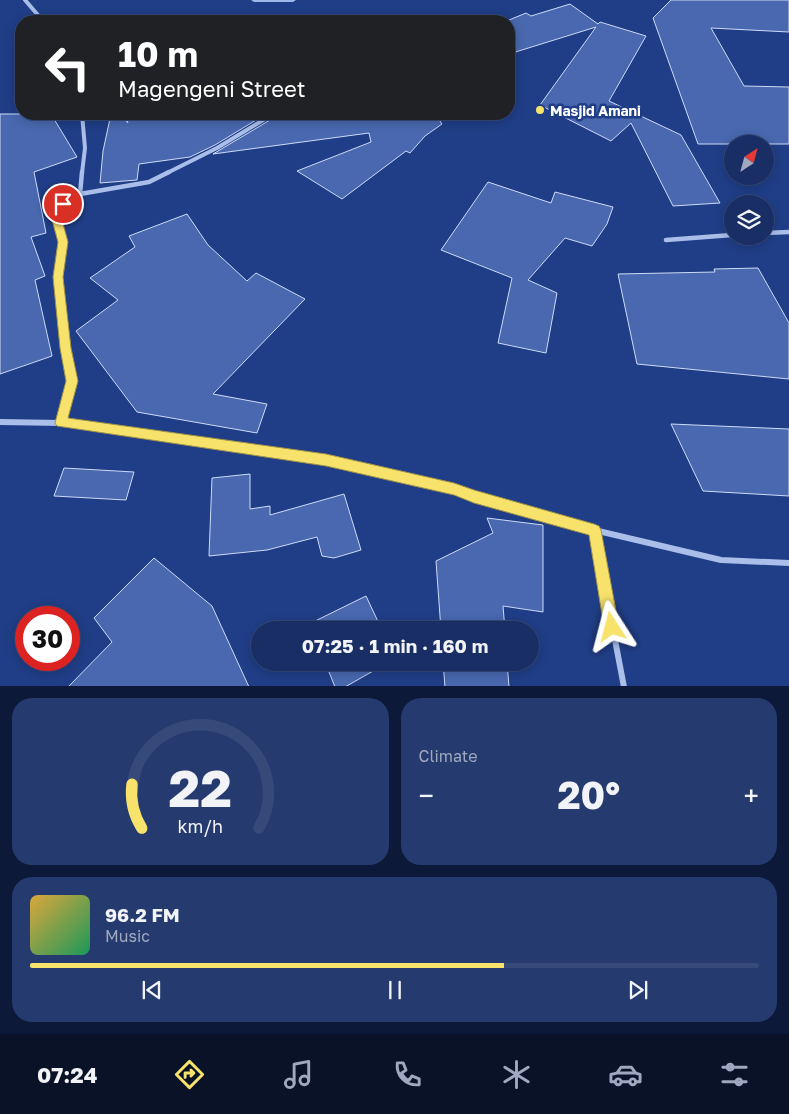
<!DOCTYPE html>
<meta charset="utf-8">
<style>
:root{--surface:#182e65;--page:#253a6e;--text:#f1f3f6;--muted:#9fa8bf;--line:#364a79;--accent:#f7e26b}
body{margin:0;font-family:"Golos Text",sans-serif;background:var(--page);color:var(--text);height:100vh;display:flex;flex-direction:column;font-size:19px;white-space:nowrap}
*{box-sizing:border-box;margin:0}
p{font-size:16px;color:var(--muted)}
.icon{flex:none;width:28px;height:28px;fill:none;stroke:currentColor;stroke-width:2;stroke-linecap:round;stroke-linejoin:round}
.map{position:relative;height:686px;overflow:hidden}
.side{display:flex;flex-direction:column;gap:12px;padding:12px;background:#0d1938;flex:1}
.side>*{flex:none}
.top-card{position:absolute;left:15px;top:15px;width:500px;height:105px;border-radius:20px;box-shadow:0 2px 12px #0003,0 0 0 1px var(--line);background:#202124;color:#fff;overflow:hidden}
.needle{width:32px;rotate:36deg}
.fabs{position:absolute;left:724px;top:135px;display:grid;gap:10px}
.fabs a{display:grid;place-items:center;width:50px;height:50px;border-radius:50%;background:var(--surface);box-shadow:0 2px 12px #0003,0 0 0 1px var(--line);font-size:25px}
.speed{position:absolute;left:15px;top:606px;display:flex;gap:10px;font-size:25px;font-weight:700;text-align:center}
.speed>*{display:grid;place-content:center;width:65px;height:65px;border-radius:50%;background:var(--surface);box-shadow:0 2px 12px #0003,0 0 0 1px var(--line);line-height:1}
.speed .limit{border:8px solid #d22;background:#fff;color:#111}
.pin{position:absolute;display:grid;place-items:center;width:42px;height:42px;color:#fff;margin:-21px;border:2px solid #fff;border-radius:50%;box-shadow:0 1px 5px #0007}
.me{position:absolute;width:55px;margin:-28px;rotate:351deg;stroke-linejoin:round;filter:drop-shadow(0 0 4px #0008)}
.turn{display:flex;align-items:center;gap:18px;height:105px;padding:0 20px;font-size:22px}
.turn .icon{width:65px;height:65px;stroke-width:2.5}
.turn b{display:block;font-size:35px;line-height:42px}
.big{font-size:38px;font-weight:700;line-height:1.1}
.side .widget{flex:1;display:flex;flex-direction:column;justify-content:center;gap:8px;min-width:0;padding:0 18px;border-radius:20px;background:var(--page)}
.side .dial{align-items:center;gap:0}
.dial svg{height:130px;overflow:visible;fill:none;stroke:var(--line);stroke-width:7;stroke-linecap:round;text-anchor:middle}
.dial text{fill:var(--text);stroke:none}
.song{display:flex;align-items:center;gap:15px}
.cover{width:60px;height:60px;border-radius:8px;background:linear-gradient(135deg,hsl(40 70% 55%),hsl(150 70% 35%))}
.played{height:5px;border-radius:2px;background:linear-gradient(90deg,var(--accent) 65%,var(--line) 65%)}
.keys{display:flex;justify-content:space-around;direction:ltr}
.heat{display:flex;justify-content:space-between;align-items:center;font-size:28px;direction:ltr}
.side .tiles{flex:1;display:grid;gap:12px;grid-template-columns:1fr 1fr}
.widget:last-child{grid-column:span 2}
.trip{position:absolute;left:251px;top:621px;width:288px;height:50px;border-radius:25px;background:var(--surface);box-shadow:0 2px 12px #0003,0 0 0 1px var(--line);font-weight:700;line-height:50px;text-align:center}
.menu{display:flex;height:80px;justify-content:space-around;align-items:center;background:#0a1228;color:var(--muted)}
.menu .icon{width:35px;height:35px}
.menu .on{color:var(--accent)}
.menu b{font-size:22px;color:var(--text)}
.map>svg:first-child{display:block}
</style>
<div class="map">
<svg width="789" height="687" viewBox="0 0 789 687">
<rect width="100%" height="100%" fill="#203e87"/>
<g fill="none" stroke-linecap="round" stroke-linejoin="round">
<path fill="#9eb7eb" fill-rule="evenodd" d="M251,0H296L293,2H254Z"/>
</g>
<path fill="#4968af" stroke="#cedbf7" d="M671,0H789V32L711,28L744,86L789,87V144H698L653,18Z
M570,4L598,24L600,22L646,36L609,101L681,135L720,203L673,206L631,123L611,141L540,105L596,27L509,54V20L526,13L531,16Z
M0,114H51L77,157L34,172L46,233L31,237L45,276L35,280L52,356L0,374Z
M111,114H119L128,123L124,114H266L215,145L190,157L139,164L137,180L100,183L103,151Z
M277,114H447L440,121L442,124L425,136L410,153L406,151L342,199L297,171L371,142L369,133L213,154L275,117Z
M488,182L551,203L555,192L613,207L607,224L592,246L565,238L528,280L557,293L546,353L498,343L512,278L441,250Z
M187,214L208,245L247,281L256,273L305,299L213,394L267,404L257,433L137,412L76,331L118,300L90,278L135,247L129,236Z
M758,268L789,323V379L637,364L618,274L715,272L714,269Z
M671,424L789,429V496L703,491Z
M64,468L134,472L126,500L54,496Z
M250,474V509L270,506V515L344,494L361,550L334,558L322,556L317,537L267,550L209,556L212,478Z
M487,518L543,525V612L503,606L505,630H441L436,561L493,533Z
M154,558L212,606L249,687H68L112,642L94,618Z
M366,596L382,630H312L309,624Z
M325,662H389L345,687H335Z
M443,662H507L509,687H445Z"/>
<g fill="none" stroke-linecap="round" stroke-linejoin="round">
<path stroke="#aabeea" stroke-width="4" d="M25,0L43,21
M82,114L85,148L82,173
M167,173L217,148L273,114"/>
<path stroke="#aabeea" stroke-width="4.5" d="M80,194L82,172
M765,233L789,232
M666,240L732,235
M68,397L72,381L65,348L58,277L63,242L57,220L63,204L80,194L149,182L169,172"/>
<path stroke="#aabeea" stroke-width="6" d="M0,422L61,423L326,460L454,489L474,497L594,530L721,560L789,563
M61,423L68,395
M594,530L624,687"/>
</g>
<path fill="#f7e26b" stroke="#a19346" d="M63,200L67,204L62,220L68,242L63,277L71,348L78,381L68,418L326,454L454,483L474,490L594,524L599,526L601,530L619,627L617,632L612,635L606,632L604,627L589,535L474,503L454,495L326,466L57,426L55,423L66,381L60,348L53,277L58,242L52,220L58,204Z"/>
<circle fill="#f7e26b" stroke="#203e87" stroke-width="2" cx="540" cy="110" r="5"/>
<g text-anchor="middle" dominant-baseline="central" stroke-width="5" stroke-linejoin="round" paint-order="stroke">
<g font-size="14" font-weight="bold" fill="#fff" stroke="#203e87" text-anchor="start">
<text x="550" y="110">Masjid Amani</text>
</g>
</g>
</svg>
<div class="fabs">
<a><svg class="needle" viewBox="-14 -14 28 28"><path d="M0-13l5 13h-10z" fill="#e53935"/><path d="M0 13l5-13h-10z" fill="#9fa8bf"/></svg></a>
<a><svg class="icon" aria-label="layers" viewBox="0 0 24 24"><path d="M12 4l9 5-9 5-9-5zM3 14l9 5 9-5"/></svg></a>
</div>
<div class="speed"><div class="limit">30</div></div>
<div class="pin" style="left:63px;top:204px;background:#d93025"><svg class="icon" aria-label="arrive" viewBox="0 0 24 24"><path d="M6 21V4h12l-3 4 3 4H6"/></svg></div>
<svg class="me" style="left:612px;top:627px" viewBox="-20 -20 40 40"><path d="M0-17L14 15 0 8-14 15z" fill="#f7e26b" stroke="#fff" stroke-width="4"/></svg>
<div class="trip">07:25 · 1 min · 160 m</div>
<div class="top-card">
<div class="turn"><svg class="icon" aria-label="left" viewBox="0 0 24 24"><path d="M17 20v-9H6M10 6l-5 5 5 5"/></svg><div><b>10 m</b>Magengeni Street</div></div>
</div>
</div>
<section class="side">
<div class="tiles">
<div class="widget dial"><svg viewBox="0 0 100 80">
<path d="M14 69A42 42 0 1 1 86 69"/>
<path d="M14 69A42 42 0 0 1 8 42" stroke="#f7e26b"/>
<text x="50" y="56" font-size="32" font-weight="700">22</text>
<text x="50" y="72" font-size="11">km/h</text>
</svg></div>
<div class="widget"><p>Climate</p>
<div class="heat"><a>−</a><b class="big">20°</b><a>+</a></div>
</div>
<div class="widget">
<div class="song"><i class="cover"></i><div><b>96.2 FM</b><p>Music</p></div></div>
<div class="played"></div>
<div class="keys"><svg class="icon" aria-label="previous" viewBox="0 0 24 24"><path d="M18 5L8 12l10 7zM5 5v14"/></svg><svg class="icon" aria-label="pause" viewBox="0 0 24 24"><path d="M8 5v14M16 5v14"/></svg><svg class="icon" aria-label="next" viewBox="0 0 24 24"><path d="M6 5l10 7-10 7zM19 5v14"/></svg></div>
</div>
</div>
</section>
<nav class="menu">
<b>07:24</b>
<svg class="icon on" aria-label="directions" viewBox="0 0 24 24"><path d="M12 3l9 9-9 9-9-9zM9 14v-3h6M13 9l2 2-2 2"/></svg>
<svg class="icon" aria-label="music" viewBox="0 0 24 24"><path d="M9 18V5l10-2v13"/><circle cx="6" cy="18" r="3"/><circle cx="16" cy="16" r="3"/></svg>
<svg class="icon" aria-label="phone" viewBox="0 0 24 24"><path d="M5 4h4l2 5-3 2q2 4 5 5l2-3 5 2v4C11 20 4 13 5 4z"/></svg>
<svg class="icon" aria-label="climate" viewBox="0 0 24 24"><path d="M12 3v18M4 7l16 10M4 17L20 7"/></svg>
<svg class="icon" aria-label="car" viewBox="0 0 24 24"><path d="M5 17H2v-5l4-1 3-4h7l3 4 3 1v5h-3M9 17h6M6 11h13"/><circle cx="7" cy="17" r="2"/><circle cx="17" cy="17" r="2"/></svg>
<svg class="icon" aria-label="filters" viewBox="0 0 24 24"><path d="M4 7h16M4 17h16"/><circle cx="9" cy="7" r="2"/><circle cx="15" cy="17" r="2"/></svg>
</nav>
